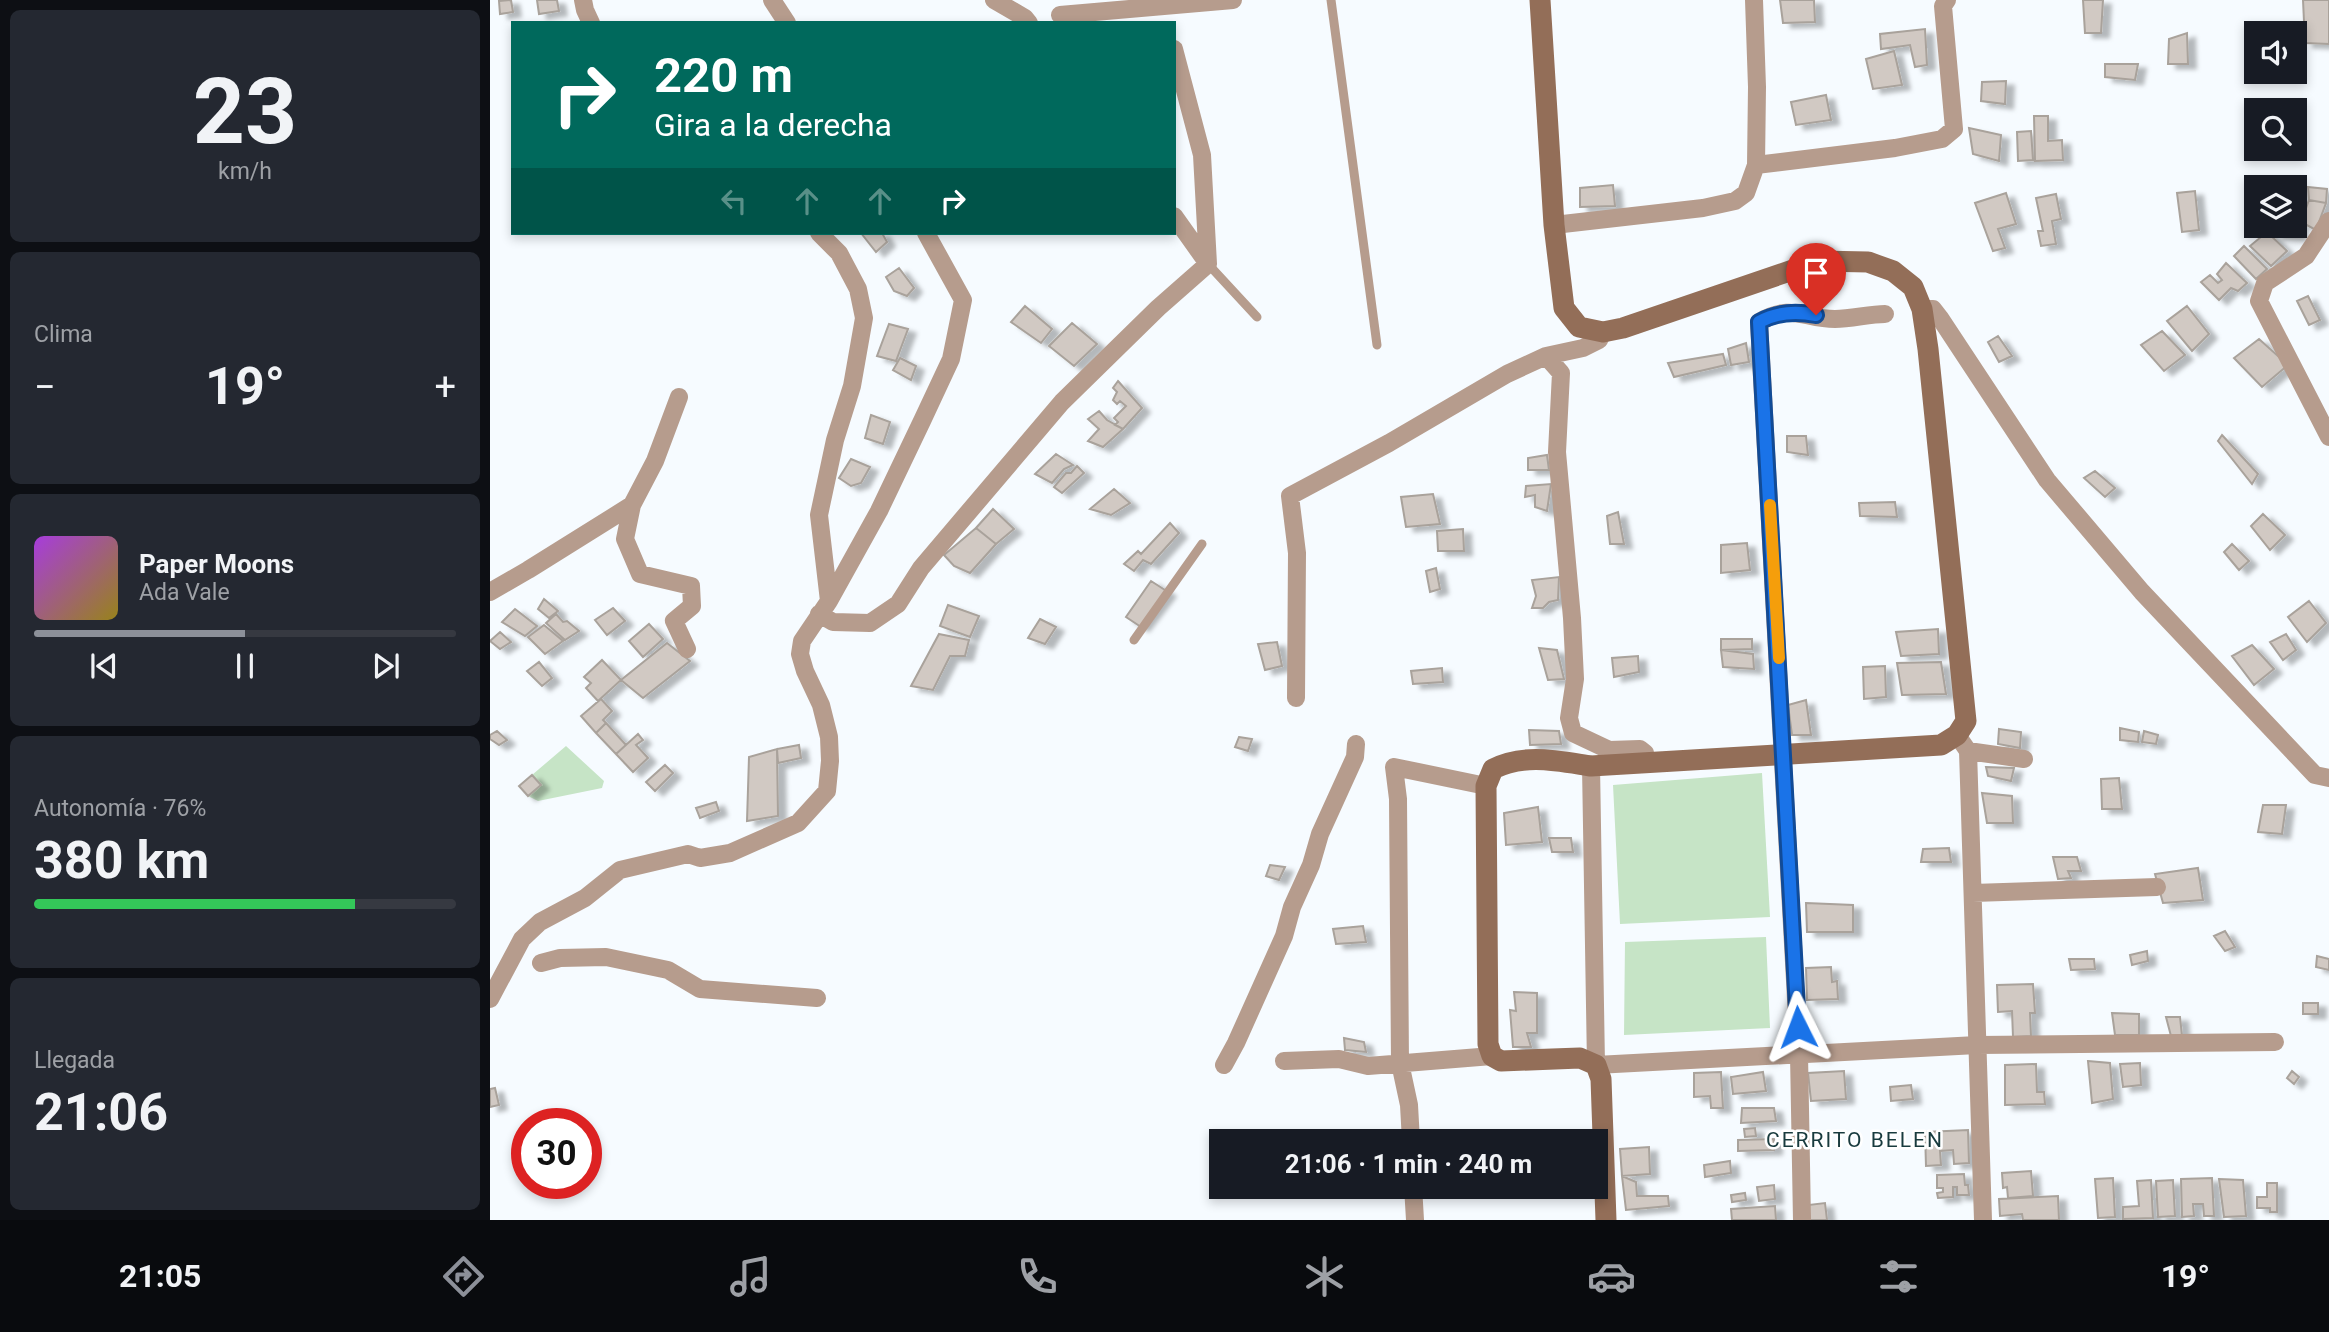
<!DOCTYPE html>
<html lang="es">
<meta charset="utf-8">
<style>
:root{--surface:#171b24;--page:#242831;--text:#f1f3f6;--muted:#9ea1a6;--line:#363941;--accent:#8c9099}
body{margin:0;font-family:Roboto,sans-serif;background:var(--page);color:var(--text);height:100vh;display:flex;flex-direction:column;font-size:26px;white-space:nowrap}
*{box-sizing:border-box;margin:0}
p{font-size:23px;color:var(--muted)}
.icon{flex:none;width:38px;height:38px;fill:none;stroke:currentColor;stroke-width:2;stroke-linecap:round;stroke-linejoin:round}
.map{position:relative;flex:1;overflow:hidden}
.drawer{display:flex;flex-direction:column;gap:10px;padding:10px;background:#0d0f14;width:490px}
.drawer>*{flex:none}
.top-card{position:absolute;left:21px;top:21px;width:665px;height:214px;border-radius:0px;box-shadow:0 4px 10px #0003;background:#00695c;color:#fff;overflow:hidden}
.buttons{position:absolute;left:1754px;top:21px;display:grid;gap:14px}
.buttons a{display:grid;place-items:center;width:63px;height:63px;border-radius:0px;background:var(--surface);box-shadow:0 4px 10px #0003;font-size:35px}
.speed{position:absolute;left:21px;top:1108px;display:flex;gap:14px;font-size:35px;font-weight:700;text-align:center}
.speed>*{display:grid;place-content:center;width:91px;height:91px;border-radius:50%;background:var(--surface);box-shadow:0 4px 10px #0003;line-height:1}
.speed .limit{border:10px solid #d22;background:#fff;color:#111}
.pin{position:absolute;display:grid;place-items:center;width:60px;height:60px;color:#fff;margin:-72px -30px;border-radius:50% 50% 50% 0;rotate:-45deg;box-shadow:0 0 7px #0007}
.pin .icon{rotate:45deg}
.me{position:absolute;width:77px;margin:-38px;rotate:357deg;stroke-linejoin:round;filter:drop-shadow(0 0 5px #0008)}
.turn{display:flex;align-items:center;gap:24px;height:147px;padding:0 28px;font-size:32px}
.turn .icon{width:91px;height:91px;stroke-width:2.5}
.turn b{display:block;font-size:49px;line-height:60px}
.lanes{display:flex;align-items:center;height:66px;padding:0 28px;background:#0003;justify-content:center;gap:35px;direction:ltr}
.lanes .off{opacity:.35}
.big{font-size:52px;font-weight:700;line-height:1.1}
.drawer .widget{flex:1;display:flex;flex-direction:column;justify-content:center;gap:10px;min-width:0;padding:0 24px;border-radius:10px;background:var(--page)}
.drawer .dial{align-items:center;gap:0}
.dial b{font-size:91px;line-height:1}
.song{display:flex;align-items:center;gap:21px}
.cover{width:84px;height:84px;border-radius:10px;background:linear-gradient(135deg,hsl(280 70% 55%),hsl(50 70% 35%))}
.played{height:7px;border-radius:4px;background:linear-gradient(90deg,var(--accent) 50%,var(--line) 50%)}
.keys{display:flex;justify-content:space-around;direction:ltr}
.heat{display:flex;justify-content:space-between;align-items:center;font-size:38px;direction:ltr}
.charge{height:10px;border-radius:5px;background:linear-gradient(90deg,#34c759 76%,var(--line) 0)}
.trip{position:absolute;left:719px;top:1129px;width:399px;height:70px;border-radius:0px;background:var(--surface);box-shadow:0 4px 10px #0003;font-weight:700;line-height:70px;text-align:center}
.menu{display:flex;height:112px;justify-content:space-around;align-items:center;background:#090b0e;color:var(--muted)}
.menu .icon{width:49px;height:49px}
.menu .selected{color:var(--accent)}
.menu b{font-size:32px;color:var(--text)}
main{display:flex;flex:1;min-height:0}
.map>svg:first-child{display:block}
</style>
<main>
<section class="drawer">
<div class="widget dial"><b>23</b><p>km/h</p></div>
<div class="widget"><p>Clima</p>
<div class="heat"><a>−</a><b class="big">19°</b><a>+</a></div>
</div>
<div class="widget">
<div class="song"><i class="cover"></i><div><b>Paper Moons</b><p>Ada Vale</p></div></div>
<div class="played"></div>
<div class="keys"><svg class="icon" aria-label="previous" viewBox="0 0 24 24"><path d="M18 5L8 12l10 7zM5 5v14"/></svg><svg class="icon" aria-label="pause" viewBox="0 0 24 24"><path d="M8 5v14M16 5v14"/></svg><svg class="icon" aria-label="next" viewBox="0 0 24 24"><path d="M6 5l10 7-10 7zM19 5v14"/></svg></div>
</div>
<div class="widget"><p>Autonomía · 76%</p><b class="big">380 km</b><div class="charge"></div></div>
<div class="widget"><p>Llegada</p><b class="big">21:06</b></div>
</section>
<div class="map">
<svg width="1839" height="1220" viewBox="0 0 1839 1220">
<defs>
<filter id="shadow"><feDropShadow dx="8" dy="4.5" stdDeviation="2" flood-color="#0004"/></filter>
</defs>
<rect width="100%" height="100%" fill="#f6fbff"/>
<path fill="#c6e4c6" d="M76,746L114,781L112,788L48,801L38,796L50,785L42,775Z
M1272,773L1280,917L1130,924L1123,785Z
M1276,937L1280,1028L1134,1035L1135,942Z"/>
<path fill="#d1c9c3" stroke="#a9a29b" stroke-width="2" filter="url(#shadow)" d="M21,0L23,12L10,14L9,1Z
M47,0H67L69,11L49,14Z
M1290,0H1324L1325,22L1293,23Z
M1593,0H1613L1611,33H1595Z
M1813,0H1839V44L1815,43Z
M1435,29L1437,65L1425,67L1420,45L1391,49L1390,34Z
M1697,33L1698,64H1678L1679,39Z
M1404,51L1412,85L1383,89L1376,59Z
M1615,64H1648L1645,80L1615,77Z
M1516,81L1515,104L1491,101L1492,82Z
M1336,95L1341,120L1306,125L1301,102Z
M1544,116H1558V141L1572,140L1573,160L1545,161Z
M1479,128L1511,135L1509,161L1483,154Z
M1541,131L1543,160L1528,161L1527,132Z
M1123,185L1125,206L1090,207V188Z
M1785,187H1811V217H1804V187Z
M1818,187L1837,189L1836,203L1819,200Z
M1705,191L1709,230L1692,232L1687,193Z
M1516,193L1526,224L1508,229L1515,248L1503,251L1485,203Z
M1566,194L1571,219L1562,221L1566,244L1551,246L1548,231H1553L1546,198Z
M1819,200L1836,203L1826,230L1811,222Z
M1804,224H1809L1808,236L1785,234L1784,226H1804Z
M1777,232L1797,251L1781,266L1760,246Z
M371,233H392L397,242L386,252Z
M1754,246L1777,269L1766,279L1744,256Z
M1736,263L1757,283L1748,291L1741,288L1729,300L1711,282L1720,275L1728,283L1732,280L1727,274Z
M409,268L424,288L417,296L404,291L396,277Z
M1818,296L1830,320L1819,325L1807,301Z
M535,306L562,329L551,343L521,322Z
M1697,306L1719,334L1702,351L1677,321Z
M582,323L607,344L584,366L559,346Z
M399,324L418,329L406,361L387,356Z
M1672,331L1695,355L1674,371L1651,345Z
M1508,336L1522,356L1509,362L1498,342Z
M1769,339L1798,365L1772,387L1744,358Z
M1256,343L1259,362L1241,365L1238,349Z
M1233,354L1236,365L1184,377L1178,363Z
M410,358L426,366L421,380L403,370Z
M628,381L652,408L633,429L625,425L628,422L624,418L636,406L630,401L627,404L623,400L627,392L623,388Z
M609,411L617,420L633,429L613,447L598,441L609,429L598,419Z
M381,415L400,422L393,444L375,438Z
M1732,435L1768,474L1762,484L1728,441Z
M1297,436H1316L1318,455L1297,452Z
M566,454L583,465L574,469L562,483L545,474Z
M1057,455L1059,470H1038V458Z
M361,459L380,467L371,483L361,486L349,478Z
M587,466L594,473L572,493L564,487L576,473H581Z
M1605,471L1625,488L1615,497L1594,478Z
M1061,484L1057,511L1045,507V495L1035,497L1036,486Z
M624,489L640,503L621,515L600,509Z
M943,494L950,524L916,527L911,497Z
M1405,502L1407,517L1370,516L1369,503Z
M503,509L524,529L506,544L486,528Z
M1128,512L1134,544H1120L1117,516Z
M1773,514L1795,535L1780,550L1761,526Z
M680,523L689,533L661,564L653,560L644,571L634,564L648,551L651,554Z
M486,528L506,544L480,573L464,566L454,555Z
M973,529L974,551H948L947,531Z
M1257,543L1260,570L1231,573V545Z
M1742,544L1759,561L1749,570L1734,552Z
M946,568L950,589L940,592L936,571Z
M1069,577L1068,600L1059,602L1053,608H1042L1046,596L1042,580Z
M661,581L678,592L651,627L636,617Z
M54,599L68,611L59,618L48,609Z
M1819,601L1836,623L1817,642L1798,617Z
M458,605L489,616L480,637L450,626Z
M123,608L135,621L117,635L105,620Z
M25,609L47,626L35,636L12,622Z
M66,614L73,622L77,621L89,631L75,640L56,623Z
M550,619L566,627L555,644L538,638Z
M159,624L173,639L153,657L139,641Z
M54,625L73,641L55,654L38,637Z
M1448,629L1449,654L1411,656L1406,632Z
M10,632L21,642L10,649L0,641Z
M449,634L479,640L475,656H460L443,690L421,686Z
M1796,634L1806,650L1793,660L1780,642Z
M1231,639H1262V649L1231,650Z
M787,642L792,666L775,670L768,644Z
M177,643L200,661L153,698L131,680Z
M1762,645L1784,669L1764,685L1742,656Z
M1049,648L1067,650L1074,679L1058,680Z
M1231,650L1263,654L1264,669L1233,667Z
M1148,656L1149,672L1124,677L1122,658Z
M112,660L131,680L108,701L96,688L101,683L94,677Z
M49,662L62,678L52,686L37,671Z
M1451,662L1456,694L1412,695L1407,663Z
M1395,666L1396,697L1374,699L1373,667Z
M952,668L953,682L923,684L921,671Z
M111,699L122,711L113,720L116,723L106,733L91,716Z
M1316,700L1321,735H1302L1298,705Z
M116,723L136,745L126,754L106,733Z
M1630,728L1649,732L1648,742L1630,740Z
M1509,729L1531,732L1530,748L1508,744Z
M1039,730L1069,731L1071,744L1040,745Z
M7,731L17,740L9,745L0,739V735Z
M1654,731L1668,735L1666,744L1652,742Z
M148,734L153,740L146,745L158,758L143,772L126,754Z
M749,737L762,739L758,751L745,747Z
M309,745L311,758L288,763L287,749Z
M287,749L288,816L257,821L259,757Z
M175,765L183,773L165,791L156,782Z
M1496,767L1524,768L1521,781L1498,776Z
M42,775L51,785L38,796L29,786Z
M1629,778L1632,809H1612L1611,779Z
M1492,793L1522,796L1523,823H1497Z
M226,802L229,811L210,818L206,808Z
M1773,805H1796L1792,834L1768,832Z
M1048,807L1052,842L1016,845L1014,813Z
M1059,838H1081L1083,852H1062Z
M1459,848L1461,862H1431L1433,849Z
M1563,857H1587L1591,871H1578L1581,878L1568,879Z
M780,865L795,867L789,880L776,876Z
M1708,868L1713,900L1673,903L1665,874Z
M1316,903L1363,905V932H1317Z
M873,926L876,942L846,944L843,929Z
M1735,931L1745,947L1735,951L1724,936Z
M1657,951L1658,961L1642,965L1640,955Z
M1827,956L1839,959V970L1826,967Z
M1579,959H1604L1605,969L1581,970Z
M1341,967L1342,982L1347,981L1348,999L1317,1000L1316,968Z
M1543,984L1545,1013H1540L1541,1036L1523,1037L1522,1011L1508,1012L1507,985Z
M1024,992L1047,993V1033H1037L1041,1047H1023L1020,1010L1026,1011Z
M1813,1003H1828V1014H1813Z
M1622,1013L1649,1014V1035H1625Z
M1676,1017H1690L1692,1036H1681Z
M854,1038L874,1042L876,1052L855,1050Z
M1598,1061L1620,1063L1623,1099L1602,1103Z
M1650,1063L1651,1085L1633,1087L1630,1064Z
M1546,1064L1547,1092H1554L1555,1104L1515,1105V1065Z
M1354,1071L1356,1099L1321,1101L1318,1073Z
M1802,1071L1809,1077L1804,1084L1797,1078Z
M1231,1072L1233,1108H1221L1220,1096L1204,1097V1073Z
M1273,1072L1276,1091L1243,1094L1241,1077Z
M1421,1085L1423,1099L1401,1101L1400,1087Z
M5,1088L9,1105L0,1107V1089Z
M1252,1108H1284L1286,1121L1251,1123Z
M1265,1128L1266,1136L1255,1137L1254,1129Z
M1478,1130L1479,1163L1464,1164L1463,1150L1450,1151L1451,1165L1436,1166L1435,1132Z
M1284,1139V1150L1248,1151V1140Z
M1159,1147L1160,1174L1132,1176L1130,1149Z
M1240,1161L1241,1173L1215,1177L1214,1165Z
M1541,1171L1543,1196L1518,1198L1517,1187L1513,1188L1512,1173Z
M1474,1174L1475,1185H1478L1479,1195H1467V1187H1463V1197L1448,1198L1447,1193L1453,1192V1188H1447V1175Z
M1132,1176L1146,1182L1147,1196H1178L1179,1206L1136,1210Z
M1623,1178L1625,1217L1608,1218L1605,1179Z
M1722,1178L1724,1216H1714L1713,1204H1703L1704,1216L1692,1217L1691,1179Z
M1729,1179L1753,1180L1756,1216L1734,1217Z
M1661,1180L1663,1218L1633,1219V1207L1649,1206L1647,1181Z
M1683,1180L1685,1216L1668,1217L1666,1181Z
M1777,1183H1787V1212H1780V1208H1767V1197H1777Z
M1284,1185L1285,1199L1269,1201L1267,1187Z
M1255,1193L1256,1200L1242,1202L1241,1195Z
M1568,1196L1569,1220H1533L1532,1214L1510,1216L1509,1199Z
M1335,1203L1337,1220H1320L1318,1205Z
M1285,1206L1286,1220H1242L1241,1209Z"/>
<g fill="none" stroke-linecap="round" stroke-linejoin="round">
<path stroke="#b69c8d" stroke-width="9" d="M841,0L887,345
M718,264L767,317
M644,640L712,544"/>
<path stroke="#b69c8d" stroke-width="18" d="M93,0L95,10L101,23
M282,0L297,23
M504,0L535,18L539,23
M570,15L743,0
M684,49L712,155L718,264
M1266,165L1405,148L1452,139L1464,129L1453,6L1457,0
M684,216L716,261
M1839,221L1816,256L1775,283L1769,301L1839,437
M1064,225L1213,208L1245,201L1256,193L1266,165L1267,87L1264,0
M329,233L349,253L368,289L374,318L362,386L345,440L329,515L339,601
M1432,309H1443L1450,318L1557,480L1652,592L1825,775L1839,778
M1056,356L1071,373L1067,452L1082,618L1085,679L1079,718L1083,733L1119,750L1150,749L1155,753V762
M189,397L165,461L142,505L135,539L150,574L201,586L202,606L184,621L197,649
M0,592L38,570L142,505
M329,614L343,622L380,623L408,604L431,568L572,402L668,308L718,264
M806,698L807,553L800,496L899,443L1017,374L1056,356L1093,348L1109,340L1113,332
M1467,735L1478,751L1493,1220
M1478,751L1534,759
M1101,766L1106,1065L1487,1045L1785,1042
M1483,893L1667,887
M51,963L70,958L116,957L178,970L210,989L327,998
M0,999L32,939L50,922L95,898L130,870L198,854L210,858L240,853L308,823L337,791L340,761L339,737L331,705L315,671L310,654L312,641L339,601L389,511L432,421L461,359L473,300L436,233
M794,1061L849,1059L878,1066L1002,1056
M734,1065L746,1043L794,936L802,907L821,865L830,834L865,757L866,744
M921,1141L919,1105L910,1063L908,799L904,767L996,786
M923,1186L925,1220
M1312,1220L1309,1054L1269,322C1302,303 1314,319 1345,319C1362,319 1379,314 1395,314"/>
<path stroke="#936e58" stroke-width="21" d="M1050,0L1064,225L1074,308L1089,327L1113,332L1133,328L1329,261L1378,262L1403,271L1423,287L1432,309L1438,349L1476,721L1467,735L1451,745L1101,766C1068,761 1034,753 1003,769L996,786L998,1044L1002,1056L1011,1061L1090,1058L1106,1065L1111,1079L1116,1220"/>
</g>
<g fill="none" stroke-linecap="round" stroke-linejoin="round">
<g stroke="#114b97" stroke-width="18">
<path id="route" d="M1308,1027L1269,322C1287,312 1306,311 1326,315"/>
</g>
<use href="#route" stroke="#1a73e8" stroke-width="12"/>
<path stroke="#f59e0b" stroke-width="12" d="M1280,505L1289,658"/>
</g>
<g text-anchor="middle" dominant-baseline="central" stroke-width="5" stroke-linejoin="round" paint-order="stroke">
<g font-size="21" letter-spacing="2" fill="#193b3e" stroke="#fff">
<text x="1365" y="1140">CERRITO BELEN</text>
</g>
</g>
</svg>
<div class="buttons">
<a><svg class="icon" aria-label="sound" viewBox="0 0 24 24"><path d="M4 9h4l5-4v14l-5-4H4zM17 9q2 3 0 6"/></svg></a>
<a><svg class="icon" aria-label="search" viewBox="0 0 24 24"><circle cx="10" cy="10" r="6"/><path d="M15 15l6 6"/></svg></a>
<a><svg class="icon" aria-label="layers" viewBox="0 0 24 24"><path d="M12 4l9 5-9 5-9-5zM3 14l9 5 9-5"/></svg></a>
</div>
<div class="speed"><div class="limit">30</div></div>
<div class="pin" style="left:1326px;top:315px;background:#d93025"><svg class="icon" aria-label="arrive" viewBox="0 0 24 24"><path d="M6 21V4h12l-3 4 3 4H6"/></svg></div>
<svg class="me" style="left:1308px;top:1027px" viewBox="-20 -20 40 40"><path d="M0-17L14 15 0 8-14 15z" fill="#1a73e8" stroke="#fff" stroke-width="4"/></svg>
<div class="trip">21:06 · 1 min · 240 m</div>
<div class="top-card">
<div class="turn"><svg class="icon" aria-label="right" viewBox="0 0 24 24"><path d="M7 20v-9h11M14 6l5 5-5 5"/></svg><div><b>220 m</b>Gira a la derecha</div></div>
<div class="lanes"><svg class="icon off" aria-label="left" viewBox="0 0 24 24"><path d="M17 20v-9H6M10 6l-5 5 5 5"/></svg><svg class="icon off" aria-label="ahead" viewBox="0 0 24 24"><path d="M12 20V5M6 11l6-6 6 6"/></svg><svg class="icon off" aria-label="ahead" viewBox="0 0 24 24"><path d="M12 20V5M6 11l6-6 6 6"/></svg><svg class="icon" aria-label="right" viewBox="0 0 24 24"><path d="M7 20v-9h11M14 6l5 5-5 5"/></svg></div>
</div>
</div>
</main>
<nav class="menu">
<b>21:05</b>
<svg class="icon selected" aria-label="directions" viewBox="0 0 24 24"><path d="M12 3l9 9-9 9-9-9zM9 14v-3h6M13 9l2 2-2 2"/></svg>
<svg class="icon" aria-label="music" viewBox="0 0 24 24"><path d="M9 18V5l10-2v13"/><circle cx="6" cy="18" r="3"/><circle cx="16" cy="16" r="3"/></svg>
<svg class="icon" aria-label="phone" viewBox="0 0 24 24"><path d="M5 4h4l2 5-3 2q2 4 5 5l2-3 5 2v4C11 20 4 13 5 4z"/></svg>
<svg class="icon" aria-label="climate" viewBox="0 0 24 24"><path d="M12 3v18M4 7l16 10M4 17L20 7"/></svg>
<svg class="icon" aria-label="car" viewBox="0 0 24 24"><path d="M5 17H2v-5l4-1 3-4h7l3 4 3 1v5h-3M9 17h6M6 11h13"/><circle cx="7" cy="17" r="2"/><circle cx="17" cy="17" r="2"/></svg>
<svg class="icon" aria-label="filters" viewBox="0 0 24 24"><path d="M4 7h16M4 17h16"/><circle cx="9" cy="7" r="2"/><circle cx="15" cy="17" r="2"/></svg>
<b>19°</b>
</nav>
